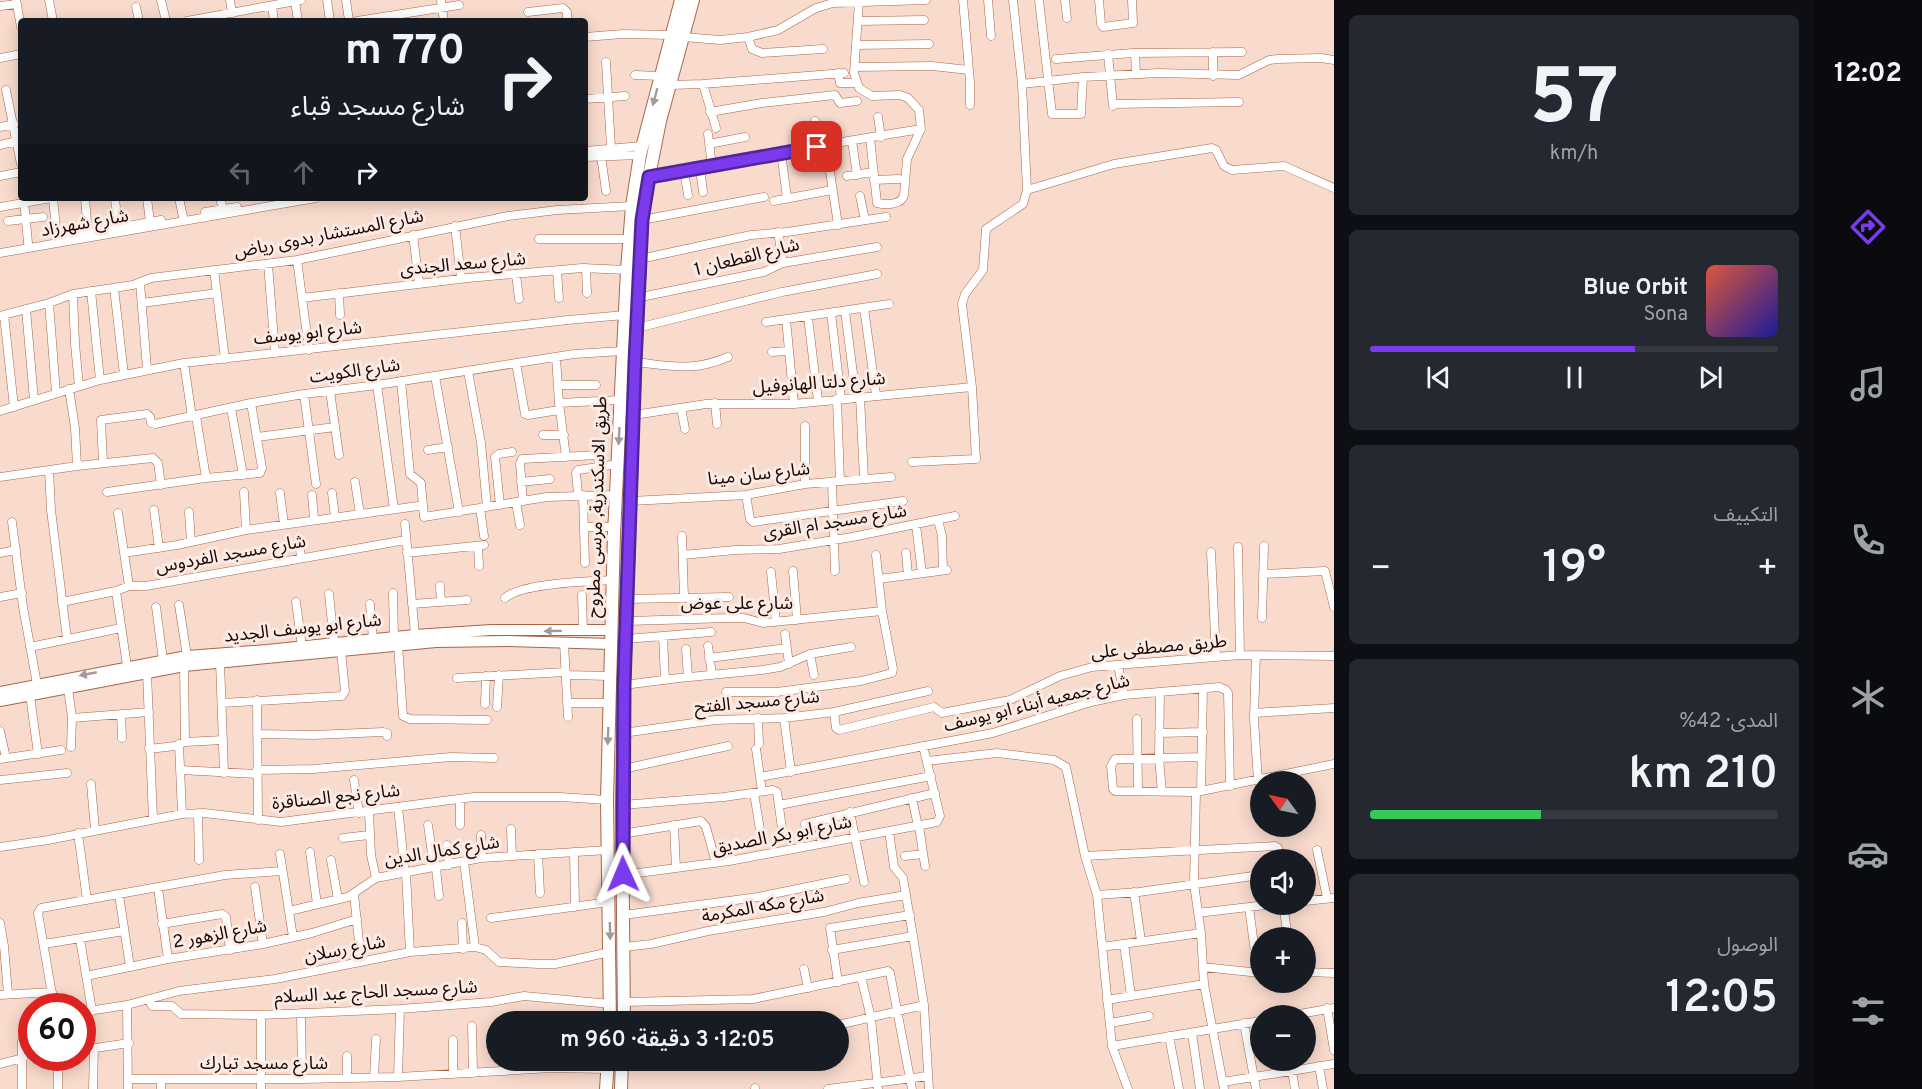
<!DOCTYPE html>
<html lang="ar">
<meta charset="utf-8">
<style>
:root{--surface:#171b24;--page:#242831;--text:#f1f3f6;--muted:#9ea1a6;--line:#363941;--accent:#7c3aed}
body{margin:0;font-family:Overpass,"Noto Sans Arabic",sans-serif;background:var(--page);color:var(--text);direction:rtl;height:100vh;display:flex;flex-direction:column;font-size:22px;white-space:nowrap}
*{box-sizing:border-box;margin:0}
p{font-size:20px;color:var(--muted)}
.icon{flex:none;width:33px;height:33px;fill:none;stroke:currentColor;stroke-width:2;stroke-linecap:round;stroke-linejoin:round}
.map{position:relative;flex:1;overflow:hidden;direction:ltr}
.details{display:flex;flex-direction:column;gap:15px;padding:15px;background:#0d0f14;width:480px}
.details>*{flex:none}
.top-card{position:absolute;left:18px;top:18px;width:570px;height:183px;border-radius:6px;box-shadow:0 3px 15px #0003;direction:rtl;background:#171b24;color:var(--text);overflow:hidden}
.needle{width:39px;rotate:303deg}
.controls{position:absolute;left:1250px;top:771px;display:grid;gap:12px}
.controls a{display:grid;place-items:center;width:66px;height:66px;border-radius:50%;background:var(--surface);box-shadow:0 3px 15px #0003;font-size:30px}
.speed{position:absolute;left:18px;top:993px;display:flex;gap:12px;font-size:30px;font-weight:700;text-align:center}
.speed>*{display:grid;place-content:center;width:78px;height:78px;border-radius:50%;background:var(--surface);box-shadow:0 3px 15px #0003;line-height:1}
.speed .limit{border:9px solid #d22;background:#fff;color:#111}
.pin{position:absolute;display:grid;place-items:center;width:51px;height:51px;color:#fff;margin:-26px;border-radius:12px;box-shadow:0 3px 9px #0006}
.me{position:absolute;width:66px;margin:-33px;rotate:359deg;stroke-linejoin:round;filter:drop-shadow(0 0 4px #0008)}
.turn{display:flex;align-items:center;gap:21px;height:126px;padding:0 24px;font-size:27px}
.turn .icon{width:78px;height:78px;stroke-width:2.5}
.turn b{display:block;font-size:42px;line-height:51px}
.lanes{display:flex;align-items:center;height:57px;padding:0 24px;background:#0003;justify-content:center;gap:30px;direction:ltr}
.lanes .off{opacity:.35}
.big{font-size:45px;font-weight:600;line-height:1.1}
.details .card{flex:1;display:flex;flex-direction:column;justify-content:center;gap:9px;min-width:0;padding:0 21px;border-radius:9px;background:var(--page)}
.details .dial{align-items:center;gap:0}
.dial b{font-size:78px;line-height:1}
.song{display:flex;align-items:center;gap:18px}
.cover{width:72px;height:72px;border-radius:9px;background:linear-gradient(135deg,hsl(10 70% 55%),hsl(240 70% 35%))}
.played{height:6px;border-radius:3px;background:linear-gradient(90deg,var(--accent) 65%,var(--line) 65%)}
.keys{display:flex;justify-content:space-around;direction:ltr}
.heat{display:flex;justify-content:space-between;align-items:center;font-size:33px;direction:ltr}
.charge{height:9px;border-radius:4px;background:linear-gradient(90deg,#34c759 42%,var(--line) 0)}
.trip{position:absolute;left:486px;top:1011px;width:363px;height:60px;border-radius:30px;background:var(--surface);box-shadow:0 3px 15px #0003;font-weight:600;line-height:60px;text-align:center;direction:rtl}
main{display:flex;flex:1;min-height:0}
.tabs{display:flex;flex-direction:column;width:108px;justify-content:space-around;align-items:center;background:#090b0e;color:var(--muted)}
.tabs .icon{width:42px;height:42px}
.tabs .selected{color:var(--accent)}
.tabs b{font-size:27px;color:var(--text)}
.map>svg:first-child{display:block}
</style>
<main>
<nav class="tabs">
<b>12:02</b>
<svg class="icon selected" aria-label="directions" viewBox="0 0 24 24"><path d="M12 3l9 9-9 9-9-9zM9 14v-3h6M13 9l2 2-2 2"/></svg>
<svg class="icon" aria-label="music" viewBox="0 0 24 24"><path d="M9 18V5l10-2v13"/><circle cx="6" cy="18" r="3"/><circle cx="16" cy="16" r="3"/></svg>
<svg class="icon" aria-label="phone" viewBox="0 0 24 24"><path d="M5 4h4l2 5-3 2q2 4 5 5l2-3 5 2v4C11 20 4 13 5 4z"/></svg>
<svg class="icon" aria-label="climate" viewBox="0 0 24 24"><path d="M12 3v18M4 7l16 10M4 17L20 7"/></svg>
<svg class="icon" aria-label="car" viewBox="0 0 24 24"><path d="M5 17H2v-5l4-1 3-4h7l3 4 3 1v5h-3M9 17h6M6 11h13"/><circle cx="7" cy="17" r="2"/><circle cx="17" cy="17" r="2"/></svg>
<svg class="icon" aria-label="filters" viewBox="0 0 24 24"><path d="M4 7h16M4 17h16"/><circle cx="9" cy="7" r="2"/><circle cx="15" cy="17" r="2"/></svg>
</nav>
<section class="details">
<div class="card dial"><b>57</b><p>km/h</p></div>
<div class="card">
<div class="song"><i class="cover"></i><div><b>Blue Orbit</b><p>Sona</p></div></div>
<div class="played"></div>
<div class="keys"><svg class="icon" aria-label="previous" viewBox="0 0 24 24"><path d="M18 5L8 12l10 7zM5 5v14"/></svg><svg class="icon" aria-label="pause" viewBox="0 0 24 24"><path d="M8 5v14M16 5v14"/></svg><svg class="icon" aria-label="next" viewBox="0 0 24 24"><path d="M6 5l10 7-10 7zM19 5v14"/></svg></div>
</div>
<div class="card"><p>التكييف</p>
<div class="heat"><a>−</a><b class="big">19°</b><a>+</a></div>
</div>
<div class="card"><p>المدى · 42%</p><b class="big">210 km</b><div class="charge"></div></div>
<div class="card"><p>الوصول</p><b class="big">12:05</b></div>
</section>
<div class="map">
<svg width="1334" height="1089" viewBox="0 0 1334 1089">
<rect width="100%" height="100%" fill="#f9dbcd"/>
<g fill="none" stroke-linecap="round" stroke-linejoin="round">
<g stroke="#a86648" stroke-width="9">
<path id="street" d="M16,0L21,27
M49,0L53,21
M161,0L166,21
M230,0L232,13
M327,0L330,21
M346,0L349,21
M441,0L444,21
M963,0L970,82V105
M988,0L991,36
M1039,0L1052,114H1081L1083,77
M1065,0L1067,18
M1099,0L1101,24L1103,27L1133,23L1132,0
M295,1L298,21
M859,2L854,73L859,88L872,96L900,95L908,98L919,110L921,129L907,159L904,195C902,205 886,205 877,203L870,138
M0,6L17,4
M272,6L274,21
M136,7L139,21
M528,12L563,8L567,12V21
M187,21L301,0
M357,21L459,5
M858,21L924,20
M585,37L623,34L671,35
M683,37L720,40L748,37L778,30L816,8L833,3L926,0
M748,37L752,49L762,53L823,49
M856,45L929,44
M1213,52V76
M1135,53L1136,74
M1108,54L1113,106
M0,58L21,54
M1056,59L1133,53L1242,52
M606,62L611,148
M855,67L932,66L969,70
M838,73L840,83H856
M635,75L660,76
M703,84L716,128
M1022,84L1083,77L1159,73L1239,75L1269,60L1278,59L1321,58L1334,60
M670,85L703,84L844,73
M6,90L21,164
M585,99L625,96
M1113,104L1239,102
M710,112L762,103L835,95L840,103L857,101
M878,117L881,137
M815,121L817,147
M0,127L14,124
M835,129L837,143
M708,134L712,166
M852,141L857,175
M709,144L745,137
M0,145L17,141
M826,145L838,225
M798,149L799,166
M585,151L642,146
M781,152L787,198
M601,156L606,191
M585,157L640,155
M700,168L703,192
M684,171L688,195
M0,176L21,172
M847,176L873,172
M649,177L781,152L921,129
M874,180L899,179
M1027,190L1114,164L1212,148L1216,150L1224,166L1232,170L1284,166L1334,188
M860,196L865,220
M53,198L57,238
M85,198L88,233
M115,198L118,228
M147,198L150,222
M179,198L183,217
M220,198L223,209
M24,200L28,243
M774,201L832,190
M0,207L51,198
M205,212L237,207
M642,220L764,197
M8,221L43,217
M455,226L461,278
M778,232L783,263
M413,235L419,283
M60,238L161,220
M539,239H629
M0,253L316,198
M640,259L751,235L787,232L886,217
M297,260L309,350
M268,264L275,353
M586,268L587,293
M214,270L225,359
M557,271L559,298
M516,275L519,299
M140,283L147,369
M114,288L124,375
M91,291L100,380
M339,293L340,315
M73,294L75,344L79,386
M302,298L468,278L582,268L627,270
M636,298L764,272L783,263L877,247
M49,303L56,393
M142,303L217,293
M864,308L876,395
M26,309L34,400
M845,311L856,397
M831,313L841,399
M4,315L14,407
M0,316L49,303L73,294L133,285L151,278L297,260L508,216L557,210L632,206
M808,317L818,401
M786,319L794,404
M766,322L889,304
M637,328L782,292L877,274
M772,352L789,351
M556,357L559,403L566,457
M635,362C672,366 693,372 728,357
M184,363L192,417
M516,363L525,414L528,415L559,410
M468,371L481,443L487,507
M435,376L459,512
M401,381L410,474L421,483L424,517L547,497L616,495
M377,385L394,509
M558,385H596
M69,389L75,428L77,466
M330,391L339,455
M304,394L316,484
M860,397L864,479
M837,399L840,481
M559,403L620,400
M715,403L717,424
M231,408L243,475
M681,408L685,429
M0,411L100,380L184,363L568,320L625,315
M634,415L706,404H794L972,387
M196,416L206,478
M805,426V484
M543,435H564
M257,437L335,427
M597,445L599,467
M428,450L448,447
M912,462L976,459L972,387L962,304L965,294L983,270L986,229L1023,204L1027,190L1022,84L1013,0
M103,463L101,420L147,414L150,417L151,423L155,424L251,403L304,394L377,385L574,354L623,351
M49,470L51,510L67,639
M0,477L77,466L153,458L158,463L161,485
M355,482L360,514
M521,482L550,479
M832,482L835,571
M107,492L206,478L260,473L262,468L251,403
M244,492L246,530
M280,493L284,524
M332,493L335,517
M312,495L314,519
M578,495L576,473L578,470L618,464
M583,495L585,563
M746,495L750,519L753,522L903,501
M523,501L520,463L522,459L598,455
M631,501L746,495L805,484L891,477
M516,502L520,525
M500,505L495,457L499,454L512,452
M480,508L484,536
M154,510L159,548
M189,512L191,542
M118,513L129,586
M938,520L942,536L943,570
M12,522L23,607L37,684
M405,524L415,635
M916,525L922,573
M584,527H615
M682,536L684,598
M299,540L301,558
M478,546L479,566
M1238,547L1240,655
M1211,552L1216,657
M0,553L16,550
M124,553L177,545L246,530L418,506L422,507
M407,553L484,545
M906,553L908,575
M683,555L735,550L779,549L852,537L955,516
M793,571L797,620
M771,572L776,622
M1263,574L1325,571L1334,607
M879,579L947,570
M440,586L441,602
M116,591L127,666
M393,593L394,637
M329,594L334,643
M582,595L583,630
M0,597L22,593
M505,598C521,583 589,581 613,580
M628,599L729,597
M62,602L116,591L129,586H146L400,541L405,542
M296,602L302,647
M370,604L373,639
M412,604L467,600
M179,605L187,656
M156,607L163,660
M1262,618L1264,546
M627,621L730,618H744L763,623L882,611
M785,634L789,664
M663,636L665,680
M626,639L711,632
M564,643L568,717
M398,645L403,716L410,719L487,720
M708,646L712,675
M30,647L121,628
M686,649L688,677
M810,654L814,675
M1256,655L1254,719L1258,781
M709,658L787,648
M220,662L224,773
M1118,665L1124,695
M184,666L185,742
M147,673L153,819
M566,675L610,676
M457,678L566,672
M624,685L679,678L762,670L780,667L810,654L851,647
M68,688L72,718L71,747
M726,692H777L861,681L892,673L893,669L882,611L876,555
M1160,692L1159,758L1162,792
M30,695L38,754
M257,700L258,820
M222,703L342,696L345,691L341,651
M567,703H610
M485,704L486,676
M497,707L499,675
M834,712L836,728L839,730L934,707L942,713L1010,700L1060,676L1092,667L1240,655L1334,656
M1254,713L1334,708
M121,714L122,738
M72,718L149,712
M758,718L759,744
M784,718L791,772
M1137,719L1138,791
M0,731L6,758
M623,733L715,720L784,718L834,712L928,691
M1159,733L1203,732
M257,734L314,735L383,732L387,733V736
M179,744L182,814
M149,749L175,746L185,742L223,740
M756,749L762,791
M1202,757L1115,759L1111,766L1113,789L1115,791L1196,792L1334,764
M0,759L61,750
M927,761L997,753L1054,760L1066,767L1085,856L1097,895L1112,1046L1128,1089
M623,769L728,746
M180,770L258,774
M257,770L314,769L451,757L494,758
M760,777L993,733L1091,702L1124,695L1219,687L1226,690L1228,693L1230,786
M0,780L67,773
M354,780L359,813
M91,784L95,830
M1201,791L1203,689
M1196,792L1194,884L1201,933L1204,984L1224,1089
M754,793L761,836
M912,798L918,826
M622,805L724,797L773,790L777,792L783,836
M779,805L931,776
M398,807L405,873
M369,812L371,855L376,878
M850,812L864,882
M198,813L199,860
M818,821L822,843
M805,824L935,793
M428,825L434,868
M460,825V799
M674,825L676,868
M919,826L925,866
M511,829L512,856
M889,831L894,867L903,878L913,936L924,1005L929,1089
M78,833L87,900
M622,834L701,821L706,827L716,863
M481,835V858
M343,838L369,835
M447,845L449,865
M0,847L48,840L182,814L204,813L281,822L474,797H560L607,800
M1317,850L1327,898
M310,852L317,904
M574,852L575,907
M280,854L293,937
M538,854L540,893
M905,856L923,854
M1085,856L1275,846L1278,848L1279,860
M331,860L338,899
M464,862L475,947
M436,868L439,896
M406,873L410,952
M623,875L729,861L937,822L940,816L923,746
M255,887L263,944
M158,888L168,959
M1134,892L1141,941
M354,894L361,961
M119,895L130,967
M1097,895L1139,892L1260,875
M1305,901L1334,898
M1283,904L1288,938
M1249,907L1254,945L1260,965
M289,911L348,897L376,878L481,858L608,850
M1198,913L1274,904
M624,915L758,897L846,879
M491,918L609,902
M0,923L4,946L8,994
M462,923L463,949
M162,924L222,914L226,917L230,950
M80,939L92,1011
M44,944L124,931
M1124,944L1131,996
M624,947L651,944L708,931L824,912L858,903L906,895
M1102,947L1201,933
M832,950L913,936
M1203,967L1260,973
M804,969L808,988
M1305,972L1334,973
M86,976L168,959L263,944L312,933L357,919
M861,977L871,1018L878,1089
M838,982L830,928L910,915
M0,995L52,992
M149,1000L152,1006H172L181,1014L261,1015L400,1009L491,1002L524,996L611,1004
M1107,1000L1204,984
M625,1002L753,999L888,971L890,973L912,1089
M127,1005L128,1089
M54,1006L38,913L41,908L225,875L282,871
M1327,1008L1334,1050
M82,1012L127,1005L179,991L275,979L410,952L475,947L486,950L499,962L539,964H555L610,952
M301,1013L302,1079
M1288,1016L1334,1008
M1110,1023L1149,1016
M1244,1023L1256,1089
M838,1025L924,1005
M472,1026L473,1073
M1192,1033L1200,1089
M1169,1036L1179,1089
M1112,1046L1260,1021
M82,1050L129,1043
M347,1056V1078
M622,1062L693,1060
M0,1064L23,1058
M1319,1066L1323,1089
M506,1071V1060
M1292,1071L1295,1089
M453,1074V1040
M374,1077L376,1039
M398,1077L400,1009
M129,1079H302L398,1077L551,1068L608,1069
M1223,1082L1334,1064
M755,1088V1089
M22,1089V1041L24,1036L32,1035
M58,1089V1058
M93,1089L94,1049
M161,1089V1079
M261,1089V1015
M828,1089L928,1076"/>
</g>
<g stroke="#a86648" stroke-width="12">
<path id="secondary" d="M0,692L187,656L267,650L415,635L491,630H612
M0,701L184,666L436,642L508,641L611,644"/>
</g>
<g stroke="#a86648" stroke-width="14">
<path id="primary" d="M610,1022L607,800L614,534L627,270L632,206L640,155L681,0
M624,1022L622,805L624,685L635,362L642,220L646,191L660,121L693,0
M606,1089L608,1060
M621,1089L622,1060"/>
</g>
<use href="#street" stroke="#fff" stroke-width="8"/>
<use href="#secondary" stroke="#fff" stroke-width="10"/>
<use href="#primary" stroke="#fff" stroke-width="12"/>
</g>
<defs><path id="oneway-solid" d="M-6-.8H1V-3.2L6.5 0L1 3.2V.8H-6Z" transform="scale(1.5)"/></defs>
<g fill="#a49b99">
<use href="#oneway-solid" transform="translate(655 97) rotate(105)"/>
<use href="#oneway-solid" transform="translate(619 436) rotate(93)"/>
<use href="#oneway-solid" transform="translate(553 631) rotate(179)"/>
<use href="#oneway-solid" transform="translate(88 674) rotate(169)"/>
<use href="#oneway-solid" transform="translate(608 736) rotate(92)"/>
<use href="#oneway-solid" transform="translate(610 931) rotate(89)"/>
</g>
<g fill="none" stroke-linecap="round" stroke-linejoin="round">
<g stroke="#51269a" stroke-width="15">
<path id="route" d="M623,874L624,685L635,362L642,220L649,177L817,147"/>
</g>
<use href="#route" stroke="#7c3aed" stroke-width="10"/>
</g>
<g text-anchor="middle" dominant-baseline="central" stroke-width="6" stroke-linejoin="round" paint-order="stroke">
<g font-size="18" fill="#1b0400" stroke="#fbebe5">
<text transform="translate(85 224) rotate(-10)">شارع شهرزاد</text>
<text transform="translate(329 235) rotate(-11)">شارع المستشار بدوى رياض</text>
<text transform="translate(747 258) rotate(-14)">شارع القطعان 1</text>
<text transform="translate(463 265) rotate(-5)">شارع سعد الجندى</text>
<text transform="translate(308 334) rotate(-6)">شارع ابو يوسف</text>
<text transform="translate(355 372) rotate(-8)">شارع الكويت</text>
<text transform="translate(819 384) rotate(-4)">شارع دلتا الهانوفيل</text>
<text transform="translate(759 475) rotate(-6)">شارع سان مينا</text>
<text transform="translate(598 507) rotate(-88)">طريق الاسكندرية, مرسى مطروح</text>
<text transform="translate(835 523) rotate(-9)">شارع مسجد ام القرى</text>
<text transform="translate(231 555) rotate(-10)">شارع مسجد الفردوس</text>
<text x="737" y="604">شارع على عوض</text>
<text transform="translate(303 629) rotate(-6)">شارع ابو يوسف الجديد</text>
<text transform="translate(1159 648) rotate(-5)">طريق مصطفى على</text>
<text transform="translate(757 703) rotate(-5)">شارع مسجد الفتح</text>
<text transform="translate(1037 704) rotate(-14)">شارع جمعيه أبناء ابو يوسف</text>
<text transform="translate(336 798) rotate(-6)">شارع نجع الصناقرة</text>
<text transform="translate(782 836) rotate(-11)">شارع ابو بكر الصديق</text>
<text transform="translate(442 852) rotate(-9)">شارع كمال الدين</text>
<text transform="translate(763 907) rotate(-10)">شارع مكه المكرمة</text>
<text transform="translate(220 935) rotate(-10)">شارع الزهور 2</text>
<text transform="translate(345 950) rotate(-11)">شارع رسلان</text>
<text transform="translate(376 993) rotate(-3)">شارع مسجد الحاج عبد السلام</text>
<text x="264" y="1064">شارع مسجد تبارك</text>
</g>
</g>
</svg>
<div class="controls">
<a><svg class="needle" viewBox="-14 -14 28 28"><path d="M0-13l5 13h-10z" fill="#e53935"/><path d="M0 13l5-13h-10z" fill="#9ea1a6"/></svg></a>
<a><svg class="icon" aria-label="sound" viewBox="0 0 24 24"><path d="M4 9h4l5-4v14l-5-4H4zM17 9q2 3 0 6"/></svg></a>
<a>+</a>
<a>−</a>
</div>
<div class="speed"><div class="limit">60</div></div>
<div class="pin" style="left:817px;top:147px;background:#d93025"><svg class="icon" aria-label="arrive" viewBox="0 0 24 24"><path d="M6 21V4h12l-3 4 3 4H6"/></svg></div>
<svg class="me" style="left:623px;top:874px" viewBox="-20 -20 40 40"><path d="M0-17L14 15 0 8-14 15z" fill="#7c3aed" stroke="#fff" stroke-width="4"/></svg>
<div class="trip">12:05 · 3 دقيقة · 960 m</div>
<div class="top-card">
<div class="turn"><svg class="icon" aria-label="right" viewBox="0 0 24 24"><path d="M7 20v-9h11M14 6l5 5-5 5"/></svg><div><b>770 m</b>شارع مسجد قباء</div></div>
<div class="lanes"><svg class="icon off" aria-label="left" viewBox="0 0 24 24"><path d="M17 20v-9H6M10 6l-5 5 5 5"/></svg><svg class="icon off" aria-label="ahead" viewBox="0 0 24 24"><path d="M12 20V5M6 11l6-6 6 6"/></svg><svg class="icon" aria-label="right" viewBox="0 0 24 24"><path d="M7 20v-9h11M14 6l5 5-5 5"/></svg></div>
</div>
</div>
</main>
